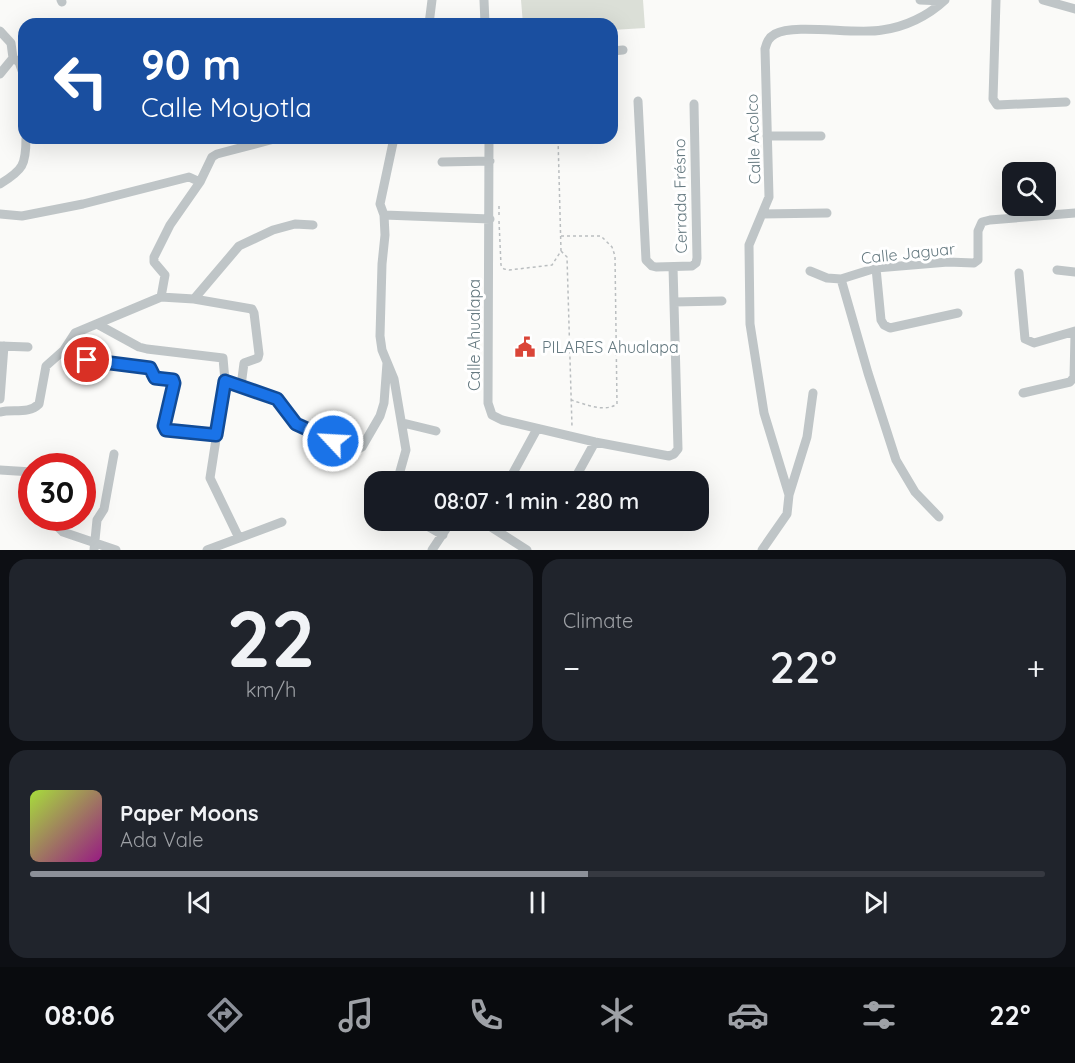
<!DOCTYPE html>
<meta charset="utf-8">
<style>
:root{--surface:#171b24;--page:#20242c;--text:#f1f3f6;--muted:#9ea1a6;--line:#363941;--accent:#8c9099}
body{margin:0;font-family:Quicksand,sans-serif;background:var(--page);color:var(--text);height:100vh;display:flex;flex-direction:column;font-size:22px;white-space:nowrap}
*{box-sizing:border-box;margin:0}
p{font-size:20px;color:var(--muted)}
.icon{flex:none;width:33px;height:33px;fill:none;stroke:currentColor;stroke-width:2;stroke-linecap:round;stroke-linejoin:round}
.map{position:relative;height:550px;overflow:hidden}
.panel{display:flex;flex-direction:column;gap:9px;padding:9px;background:#0d0f14;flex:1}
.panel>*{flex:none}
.top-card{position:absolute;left:18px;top:18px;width:600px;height:126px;border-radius:18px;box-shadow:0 6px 24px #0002;background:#1a4fa0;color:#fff;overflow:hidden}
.buttons{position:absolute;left:1002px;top:162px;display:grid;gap:12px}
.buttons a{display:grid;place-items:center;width:54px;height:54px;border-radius:12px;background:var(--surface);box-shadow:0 6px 24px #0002;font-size:30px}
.speed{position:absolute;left:18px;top:453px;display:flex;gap:12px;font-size:30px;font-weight:700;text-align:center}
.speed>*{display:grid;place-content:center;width:78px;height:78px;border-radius:50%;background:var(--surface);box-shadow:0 6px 24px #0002;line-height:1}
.speed .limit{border:9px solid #d22;background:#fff;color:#111}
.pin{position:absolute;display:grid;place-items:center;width:51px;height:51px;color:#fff;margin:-26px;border:3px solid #fff;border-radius:50%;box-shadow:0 2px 6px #0007}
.me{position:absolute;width:66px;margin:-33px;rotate:295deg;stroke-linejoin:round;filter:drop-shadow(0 0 4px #0008)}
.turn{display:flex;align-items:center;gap:21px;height:126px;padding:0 24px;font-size:27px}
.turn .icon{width:78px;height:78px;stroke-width:2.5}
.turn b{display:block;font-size:42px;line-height:51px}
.big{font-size:45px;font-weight:600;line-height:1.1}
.panel .widget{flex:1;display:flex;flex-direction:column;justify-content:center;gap:9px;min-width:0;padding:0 21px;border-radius:18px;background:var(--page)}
.panel .dial{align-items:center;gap:0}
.dial b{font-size:78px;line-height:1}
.song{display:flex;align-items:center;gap:18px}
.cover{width:72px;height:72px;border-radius:9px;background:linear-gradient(135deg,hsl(80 70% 55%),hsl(310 70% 35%))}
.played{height:6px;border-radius:3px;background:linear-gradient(90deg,var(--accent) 55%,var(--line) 55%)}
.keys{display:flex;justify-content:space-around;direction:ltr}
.heat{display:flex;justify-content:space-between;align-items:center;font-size:33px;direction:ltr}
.panel .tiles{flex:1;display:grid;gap:9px;grid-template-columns:1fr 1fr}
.widget:last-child{grid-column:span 2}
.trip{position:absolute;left:364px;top:471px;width:345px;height:60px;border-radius:18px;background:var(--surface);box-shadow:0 6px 24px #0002;font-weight:600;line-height:60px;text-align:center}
.menu{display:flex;height:96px;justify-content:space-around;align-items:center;background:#090b0e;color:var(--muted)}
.menu .icon{width:42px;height:42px}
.menu .active{color:var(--accent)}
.menu b{font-size:27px;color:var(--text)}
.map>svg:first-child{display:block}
</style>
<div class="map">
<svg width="1075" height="550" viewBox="0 0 1075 550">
<rect width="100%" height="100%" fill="#fafaf8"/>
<path fill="#dbdfd7" d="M521,0H643L645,28L612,30V24H523Z"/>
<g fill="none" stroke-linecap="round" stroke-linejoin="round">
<path stroke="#babec0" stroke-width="1.5" stroke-dasharray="3 3" stroke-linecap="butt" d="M499,206V217
M499,221L501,265L504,269L509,270L552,265L561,251L558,138
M561,236H601L612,247L615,256L617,404C604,413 585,404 571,400
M561,251L567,257L572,427"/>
<path stroke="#bfc5c7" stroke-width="9" d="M61,0L62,2
M484,0L485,24
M920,0L943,1
M996,0L993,99L997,105L1066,102
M1043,0L1075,9
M429,24L432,0
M0,31L11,43L13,58L19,62L24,76
M612,51L623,50
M0,74L13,58
M638,101L646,260L652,266L656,267L692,266L696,263L697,258L694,104
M767,136H821
M394,138L380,204L384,215L385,235L382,264L380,336L382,350L394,379L406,450L397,482
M489,138L488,403L492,415L502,420L595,442L669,456L674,454L678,449L673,267
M442,162L490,161
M0,184C23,170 26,165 26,138
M0,214L22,216L83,204L189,177L200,182
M762,214L827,213
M384,215L490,219
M876,268L881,320L884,325L890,328L958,313
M1057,270L1075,272
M810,271L827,278L841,279L876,268L948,262L974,263L978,260V231L982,222L990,220L1075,213
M1019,273L1025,339L1034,343L1075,331
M841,279L868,373L896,460L915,492L939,517
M161,297L165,275L154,262V257L170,225L200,182L212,157L217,154L278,138
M194,299L239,246L273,230L295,224L313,225
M674,302L722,301
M97,324L139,347L147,349L223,358L225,381L210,478L239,538
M0,346L28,347
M87,360L150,368L155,378L173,380L174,383L164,428L216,435
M1023,393L1070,382L1074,377L1075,335
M0,399L4,346
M0,412C13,409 29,414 39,404L46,366L64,350L75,333L161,297L194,299L252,309L254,313L259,354L258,358L244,363L241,386L277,399L296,424L351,449L357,450L362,447L380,416L384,403L387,363
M403,423L436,431
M0,470L32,472
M508,482L537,429
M573,482L595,442
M789,495L807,437L813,393
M57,518L59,528L63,532L116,550
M417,520L443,535
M480,520L527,550
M94,550L97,520L104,509L114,454
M207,550L282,522
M432,550L452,520
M762,550L787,514L789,495L764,413L750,324L749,245L769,197L765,49C767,42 768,38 775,34C795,23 856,35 882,30C905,27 928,16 945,0"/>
</g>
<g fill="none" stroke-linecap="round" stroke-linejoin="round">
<g stroke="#114b97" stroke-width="15">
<path id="route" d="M87,360L150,368L155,378L173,380L174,383L164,426L166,430L216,435L225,381L277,399L296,424L333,441"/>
</g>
<use href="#route" stroke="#1a73e8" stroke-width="10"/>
</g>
<defs>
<g id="civic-bare" transform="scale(1.62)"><path d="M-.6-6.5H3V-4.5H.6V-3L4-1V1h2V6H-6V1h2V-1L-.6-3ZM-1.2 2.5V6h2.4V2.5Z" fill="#da4538" stroke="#fff" stroke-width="2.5" paint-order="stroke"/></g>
</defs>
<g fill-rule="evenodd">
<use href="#civic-bare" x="525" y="347"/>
</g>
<g text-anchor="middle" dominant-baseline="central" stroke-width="6" stroke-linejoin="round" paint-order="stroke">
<g font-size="16" fill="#667a81" stroke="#fff">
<text transform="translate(753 139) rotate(-92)">Calle Acolco</text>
<text transform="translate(680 196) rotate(-91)">Cerrada Frésno</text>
<text transform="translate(908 253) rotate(-6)">Calle Jaguar</text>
<text transform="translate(474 335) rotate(-90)">Calle Ahualapa</text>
</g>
<g font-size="16" fill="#667a81" stroke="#fff" text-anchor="start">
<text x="542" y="347">PILARES Ahualapa</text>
</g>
</g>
</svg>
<div class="buttons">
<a><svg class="icon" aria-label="search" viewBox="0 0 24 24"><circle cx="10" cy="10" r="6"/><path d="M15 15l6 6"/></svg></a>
</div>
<div class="speed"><div class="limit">30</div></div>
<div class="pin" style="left:87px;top:360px;background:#d93025"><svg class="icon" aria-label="arrive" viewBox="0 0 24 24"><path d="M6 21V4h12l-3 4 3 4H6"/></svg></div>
<svg class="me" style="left:333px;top:441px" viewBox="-20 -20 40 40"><circle r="17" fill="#1a73e8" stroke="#fff" stroke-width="3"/><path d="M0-11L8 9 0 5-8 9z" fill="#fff"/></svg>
<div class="trip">08:07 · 1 min · 280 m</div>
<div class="top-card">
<div class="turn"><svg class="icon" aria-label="left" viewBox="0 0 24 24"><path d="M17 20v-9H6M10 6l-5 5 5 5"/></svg><div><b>90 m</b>Calle Moyotla</div></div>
</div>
</div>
<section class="panel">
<div class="tiles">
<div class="widget dial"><b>22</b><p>km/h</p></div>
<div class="widget"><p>Climate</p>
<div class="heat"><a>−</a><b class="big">22°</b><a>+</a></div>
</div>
<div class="widget">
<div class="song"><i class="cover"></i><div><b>Paper Moons</b><p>Ada Vale</p></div></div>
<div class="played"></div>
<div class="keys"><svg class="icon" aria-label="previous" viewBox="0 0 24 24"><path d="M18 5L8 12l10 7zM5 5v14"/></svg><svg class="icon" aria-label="pause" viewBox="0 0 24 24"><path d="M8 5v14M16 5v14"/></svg><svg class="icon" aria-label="next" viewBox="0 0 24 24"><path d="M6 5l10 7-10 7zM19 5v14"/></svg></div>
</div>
</div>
</section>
<nav class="menu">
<b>08:06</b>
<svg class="icon active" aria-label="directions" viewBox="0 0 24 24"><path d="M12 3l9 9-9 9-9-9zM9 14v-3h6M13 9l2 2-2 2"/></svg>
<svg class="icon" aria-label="music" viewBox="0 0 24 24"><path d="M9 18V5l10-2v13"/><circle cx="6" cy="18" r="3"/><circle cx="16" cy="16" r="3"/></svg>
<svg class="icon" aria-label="phone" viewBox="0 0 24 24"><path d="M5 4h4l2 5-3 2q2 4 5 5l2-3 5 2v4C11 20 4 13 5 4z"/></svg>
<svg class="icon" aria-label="climate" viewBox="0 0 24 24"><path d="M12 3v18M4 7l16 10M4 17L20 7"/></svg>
<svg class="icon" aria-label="car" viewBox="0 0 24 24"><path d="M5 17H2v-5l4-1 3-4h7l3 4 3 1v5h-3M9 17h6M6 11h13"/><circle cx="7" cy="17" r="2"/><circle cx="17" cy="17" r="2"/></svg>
<svg class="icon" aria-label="filters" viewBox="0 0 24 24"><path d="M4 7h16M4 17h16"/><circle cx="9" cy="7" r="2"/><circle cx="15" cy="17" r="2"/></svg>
<b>22°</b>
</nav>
